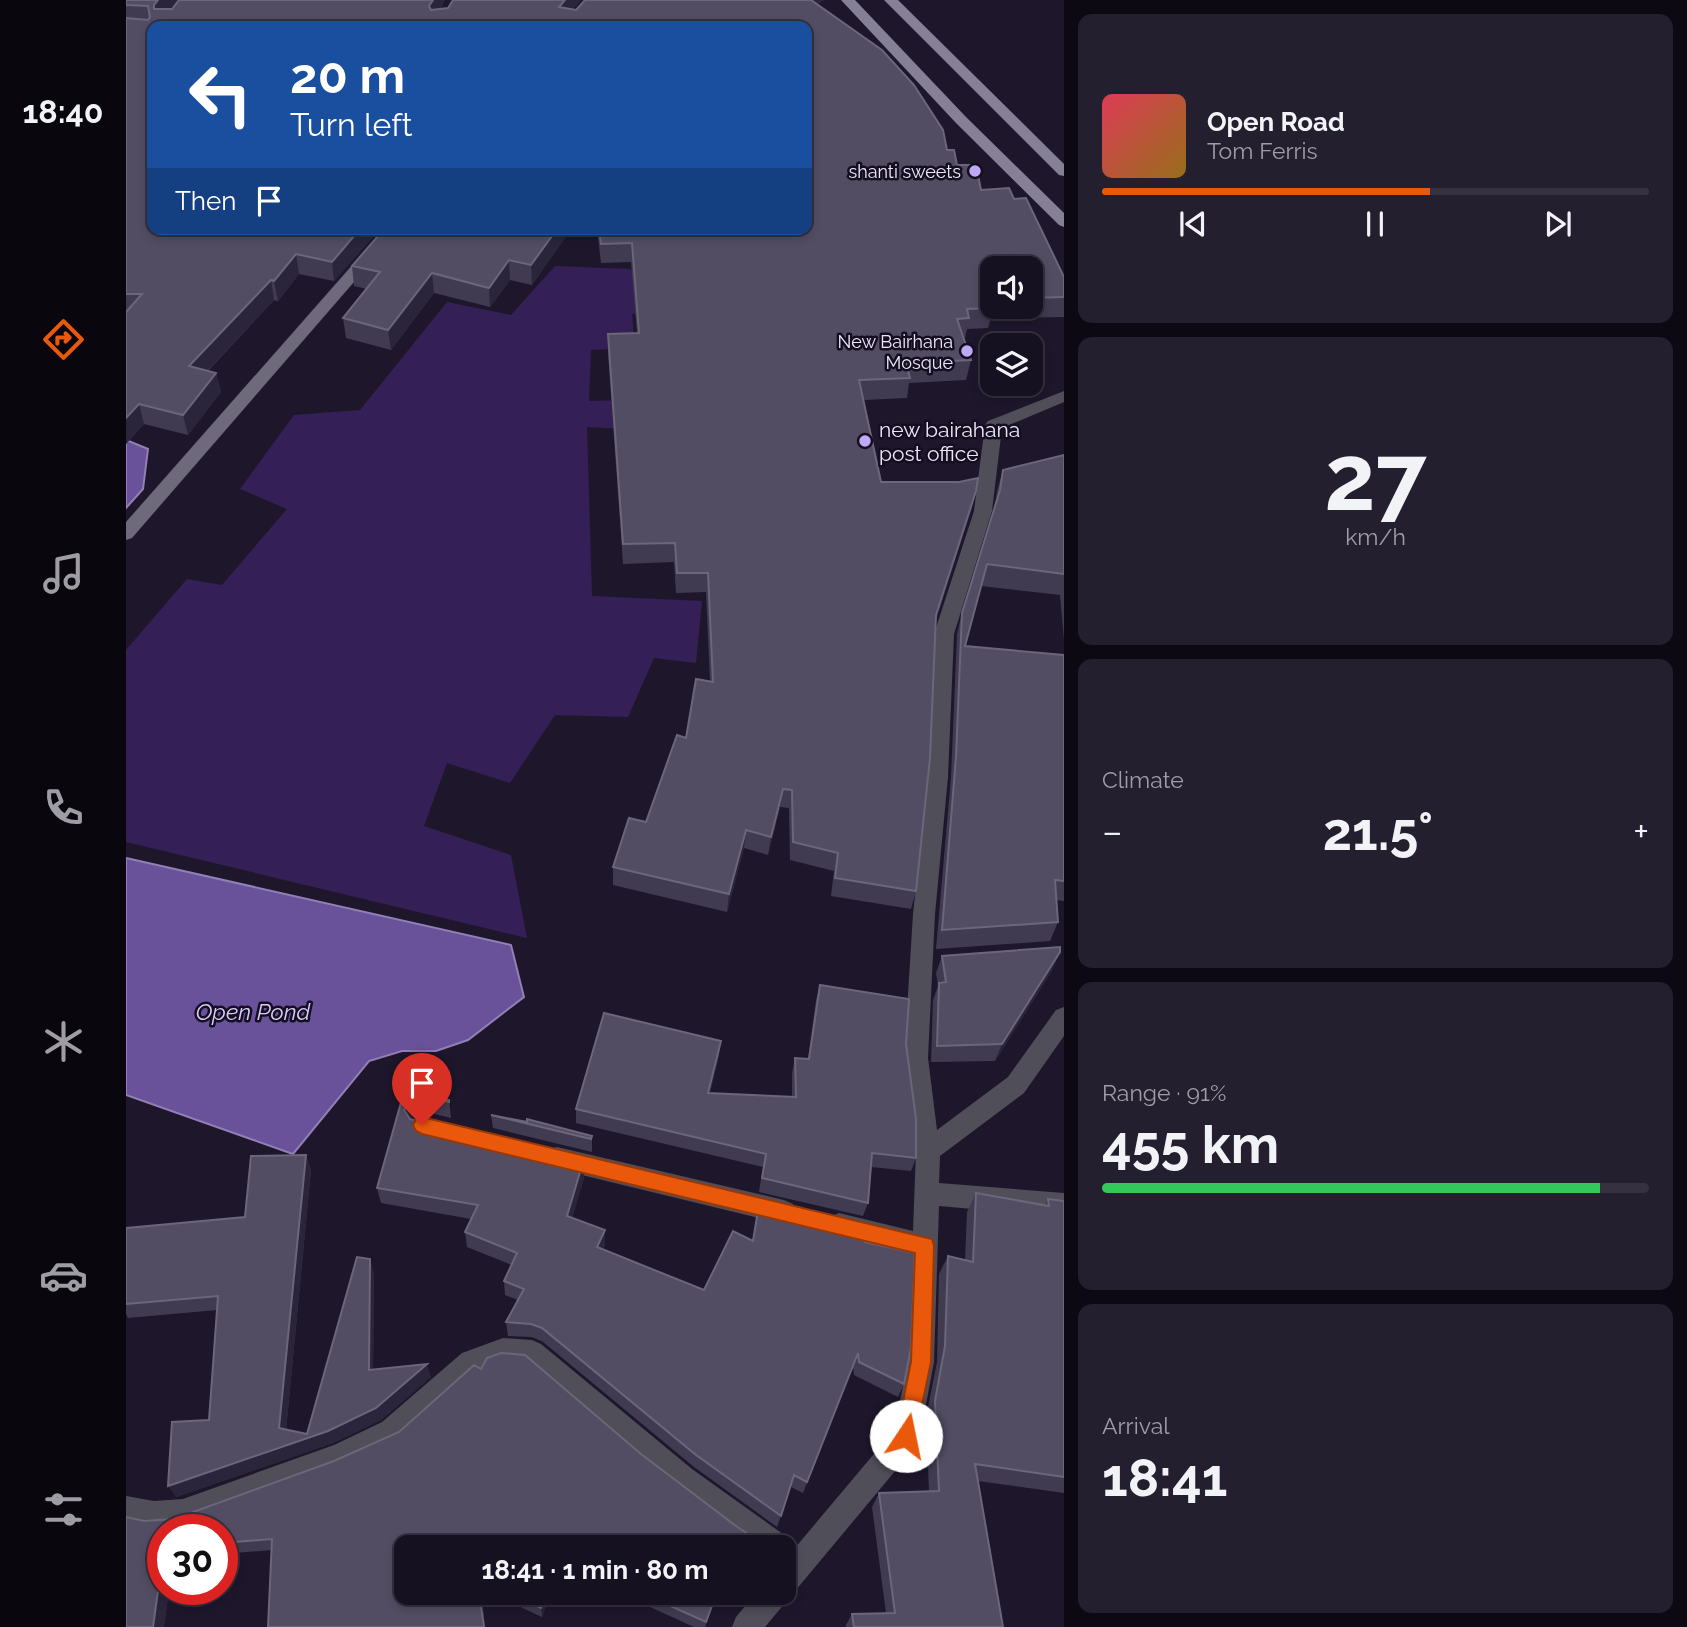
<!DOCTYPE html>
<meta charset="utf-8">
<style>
:root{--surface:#161121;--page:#231f2e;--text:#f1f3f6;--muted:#9e9da5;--line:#35313f;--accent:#ea580c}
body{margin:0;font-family:Raleway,sans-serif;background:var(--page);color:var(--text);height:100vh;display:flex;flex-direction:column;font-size:26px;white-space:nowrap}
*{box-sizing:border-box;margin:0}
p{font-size:23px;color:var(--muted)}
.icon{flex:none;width:38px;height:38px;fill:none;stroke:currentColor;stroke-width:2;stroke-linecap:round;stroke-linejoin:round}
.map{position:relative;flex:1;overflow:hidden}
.panel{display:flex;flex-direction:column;gap:14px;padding:14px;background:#0c0912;width:623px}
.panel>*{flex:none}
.top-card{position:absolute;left:21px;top:21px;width:665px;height:214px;border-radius:14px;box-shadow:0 4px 10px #0003,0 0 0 2px var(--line);background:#1a4fa0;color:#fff;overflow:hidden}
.tools{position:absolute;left:854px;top:256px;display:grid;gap:14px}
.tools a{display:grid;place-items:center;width:63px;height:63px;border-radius:14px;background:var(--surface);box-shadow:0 4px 10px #0003,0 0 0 2px var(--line);font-size:35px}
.speed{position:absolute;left:21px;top:1514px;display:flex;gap:14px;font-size:35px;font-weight:700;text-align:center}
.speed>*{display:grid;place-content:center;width:91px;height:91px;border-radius:50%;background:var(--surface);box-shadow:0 4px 10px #0003,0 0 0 2px var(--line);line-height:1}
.speed .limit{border:10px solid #d22;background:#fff;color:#111}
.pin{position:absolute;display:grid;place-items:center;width:60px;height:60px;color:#fff;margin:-72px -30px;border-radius:50% 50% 50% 0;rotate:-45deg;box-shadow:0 0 7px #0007}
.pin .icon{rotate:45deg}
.me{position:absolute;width:77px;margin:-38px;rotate:11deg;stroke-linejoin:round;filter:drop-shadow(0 0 5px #0008)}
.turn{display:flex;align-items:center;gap:24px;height:147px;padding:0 28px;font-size:32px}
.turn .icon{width:91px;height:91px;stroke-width:2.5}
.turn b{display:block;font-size:49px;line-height:60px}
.then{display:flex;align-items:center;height:66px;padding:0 28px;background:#0003;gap:14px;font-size:26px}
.big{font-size:52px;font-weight:700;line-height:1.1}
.panel .widget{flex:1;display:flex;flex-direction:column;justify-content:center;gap:10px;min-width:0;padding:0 24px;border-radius:14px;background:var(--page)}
.panel .dial{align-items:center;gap:0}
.dial b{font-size:91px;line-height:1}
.song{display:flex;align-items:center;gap:21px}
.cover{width:84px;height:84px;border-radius:10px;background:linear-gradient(135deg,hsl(350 70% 55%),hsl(40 70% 35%))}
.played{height:7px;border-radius:4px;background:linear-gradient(90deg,var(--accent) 60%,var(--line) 60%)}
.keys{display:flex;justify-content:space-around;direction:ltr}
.heat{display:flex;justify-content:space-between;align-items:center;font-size:38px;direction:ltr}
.charge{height:10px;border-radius:5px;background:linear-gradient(90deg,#34c759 91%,var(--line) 0)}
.trip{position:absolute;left:268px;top:1535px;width:402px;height:70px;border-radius:14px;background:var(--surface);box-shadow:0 4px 10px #0003,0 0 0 2px var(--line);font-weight:700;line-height:70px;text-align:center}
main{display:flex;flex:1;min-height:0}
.dock{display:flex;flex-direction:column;width:126px;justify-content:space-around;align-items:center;background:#09070d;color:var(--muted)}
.dock .icon{width:49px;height:49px}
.dock .current{color:var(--accent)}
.dock b{font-size:32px;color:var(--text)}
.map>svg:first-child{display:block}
</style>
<main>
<nav class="dock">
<b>18:40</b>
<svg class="icon current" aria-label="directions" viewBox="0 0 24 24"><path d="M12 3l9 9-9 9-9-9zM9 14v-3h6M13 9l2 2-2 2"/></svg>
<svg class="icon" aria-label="music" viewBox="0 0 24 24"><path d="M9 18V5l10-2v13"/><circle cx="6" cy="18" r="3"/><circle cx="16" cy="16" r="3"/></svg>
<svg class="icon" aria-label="phone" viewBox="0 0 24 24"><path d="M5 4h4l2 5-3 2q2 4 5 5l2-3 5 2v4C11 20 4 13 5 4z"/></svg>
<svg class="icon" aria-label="climate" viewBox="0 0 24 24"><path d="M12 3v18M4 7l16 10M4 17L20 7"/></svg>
<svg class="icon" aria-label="car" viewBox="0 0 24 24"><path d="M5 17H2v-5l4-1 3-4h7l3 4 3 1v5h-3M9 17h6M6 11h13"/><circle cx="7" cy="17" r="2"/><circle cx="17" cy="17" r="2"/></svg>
<svg class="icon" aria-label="filters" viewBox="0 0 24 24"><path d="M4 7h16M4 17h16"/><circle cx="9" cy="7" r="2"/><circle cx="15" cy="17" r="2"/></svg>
</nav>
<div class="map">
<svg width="938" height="1627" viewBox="0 0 938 1627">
<rect width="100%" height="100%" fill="#1e172c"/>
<path fill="#342056" d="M429,266L503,269L521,275L522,312L506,314L509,348L465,350L463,401L548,399L555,432L461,427L466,596L576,601L570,663L528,658L502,717L429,715L384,783L321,763L298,826L385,855L401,938L0,842V650L61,579L96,585L161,509L114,489L168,415L234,410L321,302L385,315Z"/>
<path fill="#6a529b" stroke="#917fb6" stroke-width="2" d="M0,440L22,449L17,489L0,508Z
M0,858L385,945L398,997L342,1040L310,1051H276L243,1061L167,1154L0,1095Z"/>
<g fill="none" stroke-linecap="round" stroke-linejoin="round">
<path fill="#504e59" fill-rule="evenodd" d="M938,391V402L876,428L866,511L828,634L822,777L809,914L802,1058L811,1130L882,1077L930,1010L938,1007V1036L898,1093L814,1156L813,1183L938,1193V1217L813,1206L808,1362L794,1436L790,1446L639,1627H606L610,1617L631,1592H658V1561L768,1430L782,1362L786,1255L713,1237L704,1233L701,1225L704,1217L713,1213L787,1231L790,1151L778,1058L787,914L802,777L808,634L848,511L859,425L862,421Z
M431,1147L658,1200L667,1204L670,1212L667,1220L658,1224L431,1169L422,1166L419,1158L422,1150Z
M377,1338L406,1340L415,1344L566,1469L661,1537L665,1547L661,1557L658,1558V1547H626L609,1535L516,1464L401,1366L377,1364L353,1372L276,1442L212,1471L57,1527L28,1529L0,1524V1496L28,1501L57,1499L208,1445L256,1422L336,1353Z"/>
<path fill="#6e6a7c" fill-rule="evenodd" d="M258,229H274L6,538L0,540V522Z"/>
<path fill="#868097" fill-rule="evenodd" d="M715,0H729L840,117L938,213V227L933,225L830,123Z
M758,0H772L938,164V176L933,175Z"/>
</g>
<path fill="#413b51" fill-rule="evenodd" d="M0,0H51L44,9H46L53,0H319L314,9L455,0L447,9L450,10L459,0H698L691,4L821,150L831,165L855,190L888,199L938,277V317L865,318L862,328L841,329L839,338H837L845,360L840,380L783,383L781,398L738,400L755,482L850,491L845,510L810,620L790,891L785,909L705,896L708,871L664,860L663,808L654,807L642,855L618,848L601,912L487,885V867L520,822L560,738L584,681L580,592L550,593L548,562L497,564L482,354V334L511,333L505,262L475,263L471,229H681V26H26L254,229L208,281L173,274L152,301L148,300L82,371L90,373L95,392L62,435L18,424L0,444ZM866,268H905V306H866Z
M445,229L406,285L384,280L364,307L308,293L265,350L220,338L217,318L241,289L228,286L226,266Z
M938,455V640L934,595L855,586L839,646L938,655V901L930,900L932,922L924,941L810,949L825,777L831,634L836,613L869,506L871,491L877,470Z
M816,956L927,969L869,1061L805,1062L807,1000L812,986L810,973Z
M694,985L780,1044L790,1158L785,1171L745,1167L742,1203L737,1216L633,1192L637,1167L450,1123V1109L593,1055L584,1093L666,1097V1073L669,1058L682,1059L690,1000Z
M278,1092L323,1100L325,1118L297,1111L287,1115L285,1119L457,1162L458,1178L446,1218L479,1245L477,1249L578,1290L627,1240L633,1204L739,1242L778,1384L772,1397L728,1375L727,1367L677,1493L665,1487L651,1527L568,1467L417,1342L406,1337L382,1336L380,1322L392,1300L379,1295L378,1281L386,1265L341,1247L339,1232L345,1219L255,1203L251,1188Z
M365,1115L466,1136V1152L367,1128Z
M180,1155L185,1170L160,1430L181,1434L248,1273L247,1369L305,1377L255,1420L207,1443L50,1497L83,1420L91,1310L2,1318L0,1314V1304L119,1217Z
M850,1193L919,1205L922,1199L938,1201V1493L852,1481L877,1627H720V1625L726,1614L760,1613L746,1507L753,1493L803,1491L800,1417L811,1362L813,1274L822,1256L839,1260L841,1212Z
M18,1521L280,1547V1592H355L359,1627H142L146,1550L96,1554V1530H37V1589H43L38,1627Z
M362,1592H425L416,1617Z
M491,1592H604L602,1599L591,1594L579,1627H568Z"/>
<path fill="#2b253b" d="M32,0H51L32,24L28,5Z
M307,0H319L305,25L303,6Z
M439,0H455L433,26V7Z
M676,0H698L675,13Z
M234,229H254L208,281L206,262Z
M431,229H445L406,285L405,265Z
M170,254L173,274L152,301L148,281Z
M383,260L384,280L364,307L363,288Z
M306,273L308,293L265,350L262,330Z
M145,280L148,300L67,386L63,366Z
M90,373L95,392L62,435L57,415Z
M13,404L18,424L0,444V418Z
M850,491L845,510L805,634L810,615Z
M657,789L654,807L642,855L645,837Z
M620,830L618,848L601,912L603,894Z
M934,952L927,969L869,1061L876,1044Z
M595,1041L593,1055L580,1107L582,1093Z
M294,1095L297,1111L287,1115L282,1126L278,1110L284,1098Z
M180,1155L185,1170L159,1440L153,1428Z
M457,1162L458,1178L442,1231L441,1216Z
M479,1230V1245L471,1261V1247Z
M244,1259L248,1273L247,1382L243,1370Z
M301,1364L305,1377L255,1420L207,1443L50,1497L42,1486L202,1431Z
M37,1555V1589H43L38,1627H27Z
M353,1592H355L359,1627H358Z
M421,1592H425L416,1617L415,1608Z"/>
<path fill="#534d63" stroke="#6b667a" stroke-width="2" d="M0,0H32L28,5V9H46L53,0H307L303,6L305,10L322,8L327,0H439L433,7L450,10L459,0H685L756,50L788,85L817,130L821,150H828L831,165H850L855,190L883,188L888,199L900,198L938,277V297L905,298V268H866V298H864L867,308L841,309L843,318L831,319L845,360L780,363L784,378L733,380L755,482H833L852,478L850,491L810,615L804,758L790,891L709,878L712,853L667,842L666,790L657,789L645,837L620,830L603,894L487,867L503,818L520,822L551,735L560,738L570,679L587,682L582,573H551L549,543L497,544L482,334L513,333L506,243L475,244L473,229H681V26H26V229H234L206,262L170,254L148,281L145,280L63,366L90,373L57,415L13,404L0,418V312L16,294H0V18L22,20L24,17L22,6L0,5Z
M258,229H431L405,265L383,260L363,288L306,273L262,330L217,318L254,272L226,266Z
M938,455V574L861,564L839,646L938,655V881L929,880L932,922L816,930L830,757L836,613L874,490L877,470Z
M934,947V952L876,1044L811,1046L813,983L820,982L816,956Z
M694,985L783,999L780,1044L790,1119V1158L746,1153L742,1203L636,1178L640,1154L450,1109L478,1013L595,1041L582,1093L670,1097L669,1058L683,1059Z
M278,1092L323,1100V1102L294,1095L284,1098L278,1110L284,1119L457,1162L441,1216L479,1230L471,1247L578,1290L607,1231L627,1241L633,1204L740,1230L739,1242L789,1253L785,1348L778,1384L733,1362L732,1353L681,1482L668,1475L655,1516L570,1455L416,1328L405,1324L380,1322L398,1289L378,1281L391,1253L339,1232L352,1205L251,1188Z
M365,1115L401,1122V1119L466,1136L465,1139Z
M180,1155L153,1428L181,1434L231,1257L244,1259L243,1370L301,1364L250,1408L202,1431L42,1486L46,1422L83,1420L92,1296L0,1304V1228L119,1217L125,1156Z
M850,1193L923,1206L922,1199L938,1201V1477L849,1464L877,1627H728L726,1614L769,1613L753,1493L813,1491L809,1401L819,1346L822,1256L847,1262Z
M375,1353L399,1355L515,1454L610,1526L628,1538L647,1539L645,1547H280V1592H353L358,1627H142L146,1539L96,1543V1530H37V1555L27,1627H0V1517L18,1521L48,1519L208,1461L273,1432L348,1365L355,1369L361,1358Z
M381,1592H421L415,1608Z
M513,1592H591L580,1622Z"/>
<path fill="#ea580c" stroke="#983908" stroke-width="2" d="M296,1117L806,1239L808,1246L805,1362L788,1443L780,1446L773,1443L770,1436L785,1362L789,1253L296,1134L290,1131L287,1125L290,1119Z"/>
<g fill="#bfa9f4" stroke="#150e22" stroke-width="2.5">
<circle cx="849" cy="171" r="7"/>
<circle cx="841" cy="351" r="7"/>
<circle cx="739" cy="441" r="7"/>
</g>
<g text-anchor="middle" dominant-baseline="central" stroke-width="5" stroke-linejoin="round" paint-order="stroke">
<g font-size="18" fill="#ebe7f6" stroke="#150e22" text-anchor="end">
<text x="835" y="171">shanti sweets</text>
<text x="827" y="341">New Bairhana<tspan x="827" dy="21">Mosque</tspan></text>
</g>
<g font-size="21" fill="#ebe7f6" stroke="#150e22" text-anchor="start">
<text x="753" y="429">new bairahana<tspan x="753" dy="24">post office</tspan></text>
</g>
<g font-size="23" font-style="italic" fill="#d8cdf7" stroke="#150e22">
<text x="127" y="1011">Open Pond</text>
</g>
</g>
</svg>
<div class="tools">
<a><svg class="icon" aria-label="sound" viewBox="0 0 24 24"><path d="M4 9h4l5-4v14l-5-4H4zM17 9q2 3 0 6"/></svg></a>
<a><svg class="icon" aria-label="layers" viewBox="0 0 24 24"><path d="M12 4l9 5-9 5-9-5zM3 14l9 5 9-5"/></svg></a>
</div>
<div class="speed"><div class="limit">30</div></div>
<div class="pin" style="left:296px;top:1125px;background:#d93025"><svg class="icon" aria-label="arrive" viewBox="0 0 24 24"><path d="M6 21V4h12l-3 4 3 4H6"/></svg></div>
<svg class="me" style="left:780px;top:1436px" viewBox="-20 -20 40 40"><circle r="19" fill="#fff"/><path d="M0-13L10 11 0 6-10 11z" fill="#ea580c"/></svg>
<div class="trip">18:41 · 1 min · 80 m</div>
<div class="top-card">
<div class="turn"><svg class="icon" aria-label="left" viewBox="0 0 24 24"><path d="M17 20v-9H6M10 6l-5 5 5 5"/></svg><div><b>20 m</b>Turn left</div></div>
<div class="then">Then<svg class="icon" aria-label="arrive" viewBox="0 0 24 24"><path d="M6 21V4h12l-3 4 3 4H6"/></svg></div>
</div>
</div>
<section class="panel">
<div class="widget">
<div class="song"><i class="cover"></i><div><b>Open Road</b><p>Tom Ferris</p></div></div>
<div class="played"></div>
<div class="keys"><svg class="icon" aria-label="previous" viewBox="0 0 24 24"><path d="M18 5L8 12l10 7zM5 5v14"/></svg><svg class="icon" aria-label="pause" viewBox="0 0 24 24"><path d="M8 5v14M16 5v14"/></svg><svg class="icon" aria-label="next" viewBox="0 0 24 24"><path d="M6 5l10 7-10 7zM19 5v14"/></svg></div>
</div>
<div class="widget dial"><b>27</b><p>km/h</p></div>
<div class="widget"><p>Climate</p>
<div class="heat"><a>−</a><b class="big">21.5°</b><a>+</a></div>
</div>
<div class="widget"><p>Range · 91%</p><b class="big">455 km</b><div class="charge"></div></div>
<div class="widget"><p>Arrival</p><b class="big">18:41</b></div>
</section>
</main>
